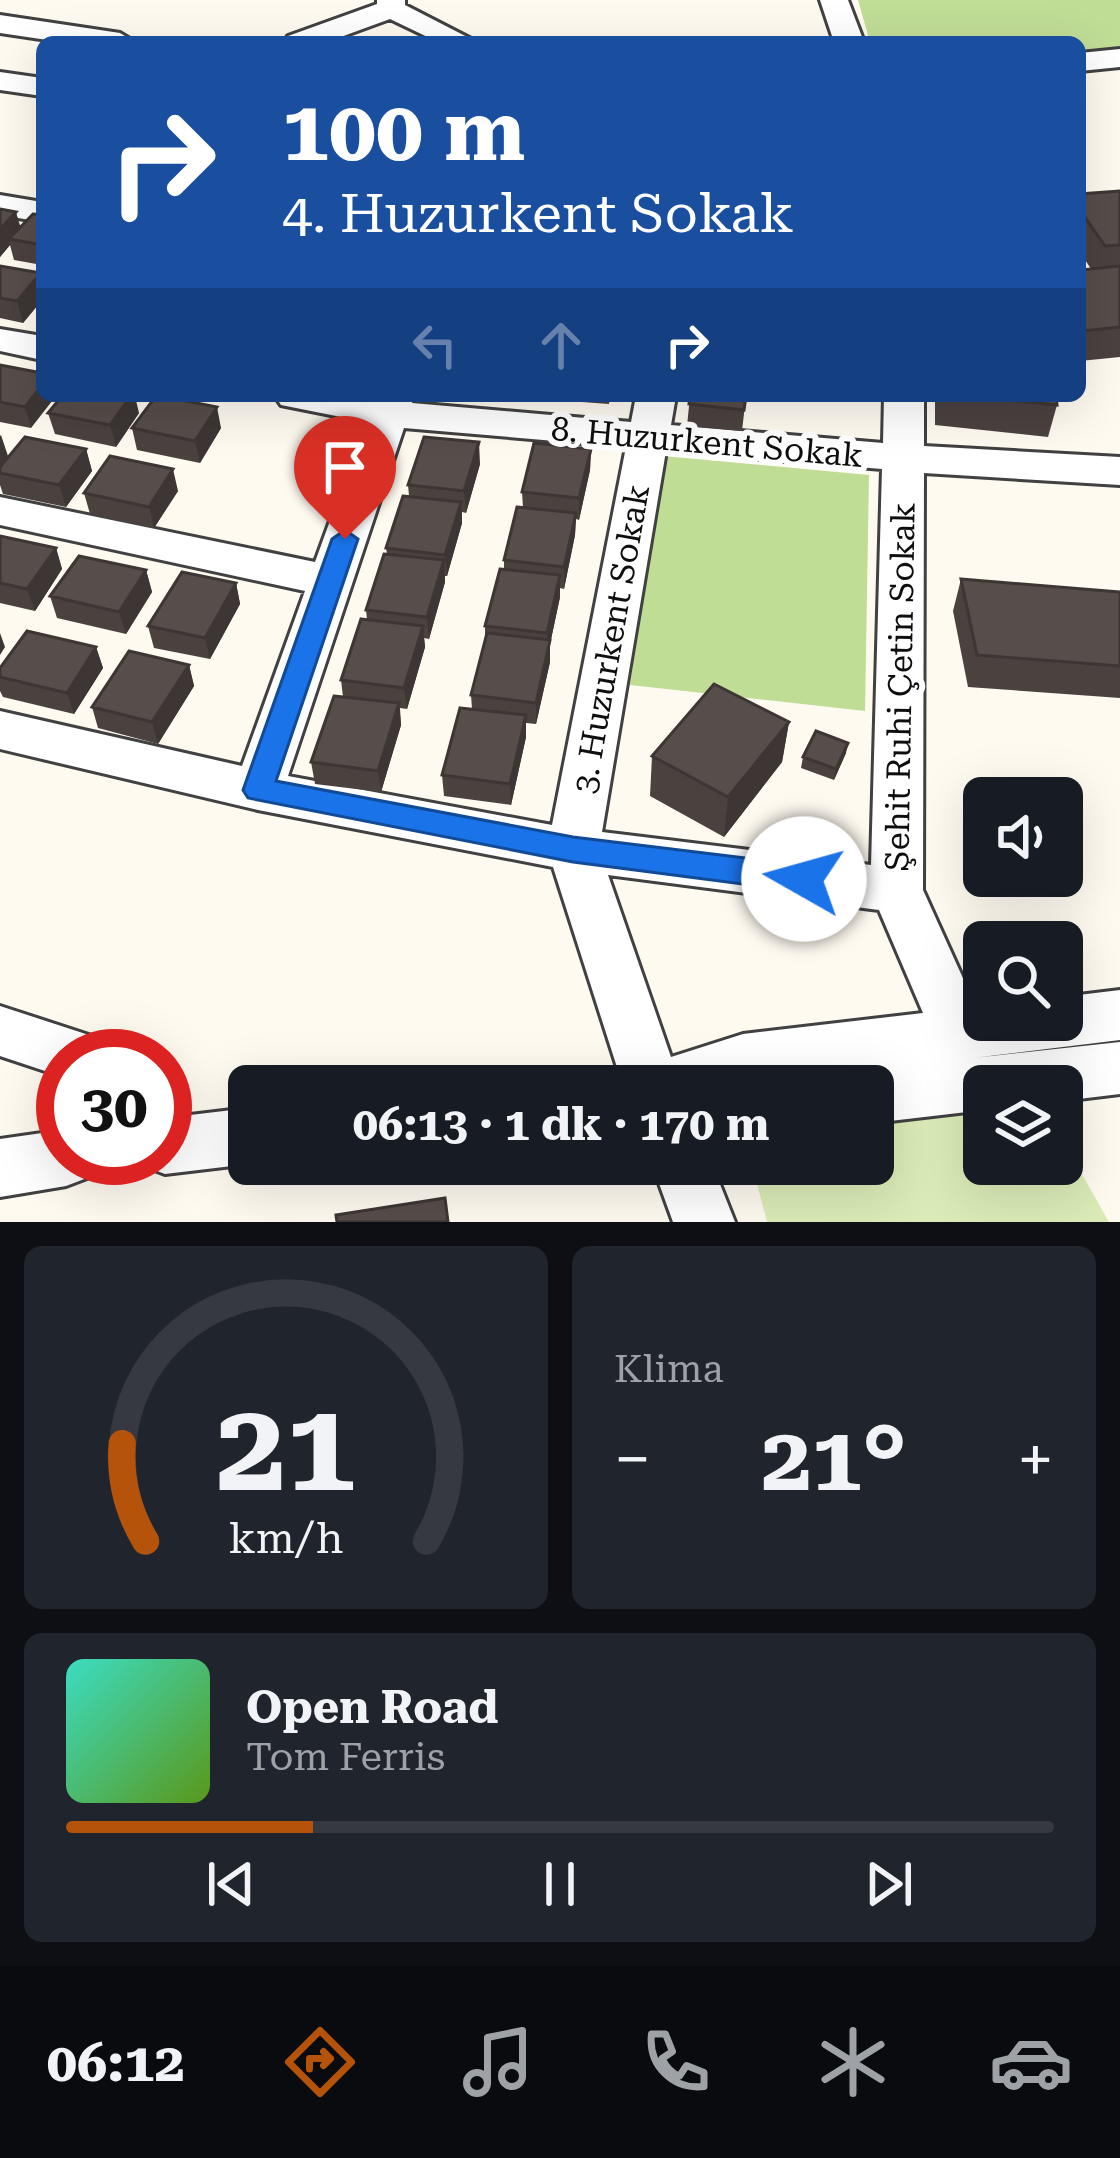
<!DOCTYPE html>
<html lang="tr">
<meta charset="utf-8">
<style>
:root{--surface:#171b24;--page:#20242c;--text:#f1f3f6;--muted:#9ea1a6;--line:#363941;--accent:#b45309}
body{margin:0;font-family:"Roboto Serif",serif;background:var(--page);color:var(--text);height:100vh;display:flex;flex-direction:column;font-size:45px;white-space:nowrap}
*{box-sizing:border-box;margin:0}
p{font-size:39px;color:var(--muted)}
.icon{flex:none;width:66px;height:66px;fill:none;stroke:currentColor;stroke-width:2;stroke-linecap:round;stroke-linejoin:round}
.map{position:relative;height:1222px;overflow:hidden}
.sheet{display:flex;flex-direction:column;gap:24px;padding:24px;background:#0d0f14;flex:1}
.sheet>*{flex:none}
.guide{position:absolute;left:36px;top:36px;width:1050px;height:366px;border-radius:18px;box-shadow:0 12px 48px #0002;background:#1a4fa0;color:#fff;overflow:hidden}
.tools{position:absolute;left:963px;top:777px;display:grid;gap:24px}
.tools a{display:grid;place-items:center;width:120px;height:120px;border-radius:18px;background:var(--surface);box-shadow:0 12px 48px #0002;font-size:60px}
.speed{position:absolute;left:36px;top:1029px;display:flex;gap:24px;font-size:60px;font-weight:700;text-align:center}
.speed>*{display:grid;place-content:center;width:156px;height:156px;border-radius:50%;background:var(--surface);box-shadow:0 12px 48px #0002;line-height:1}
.speed .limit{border:18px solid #d22;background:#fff;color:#111}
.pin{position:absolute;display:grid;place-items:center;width:102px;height:102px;color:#fff;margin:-123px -51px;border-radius:50% 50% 50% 0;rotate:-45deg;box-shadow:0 0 12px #0007}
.pin .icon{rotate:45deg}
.me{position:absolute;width:132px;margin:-66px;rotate:277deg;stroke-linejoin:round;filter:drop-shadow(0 0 9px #0008)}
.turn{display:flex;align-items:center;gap:42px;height:252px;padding:0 48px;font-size:54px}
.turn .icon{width:156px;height:156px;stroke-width:2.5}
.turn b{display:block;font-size:84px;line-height:102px}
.lanes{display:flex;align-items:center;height:114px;padding:0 48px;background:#0003;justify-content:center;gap:60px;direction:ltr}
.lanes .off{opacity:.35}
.big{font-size:90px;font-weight:700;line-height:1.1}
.sheet .card{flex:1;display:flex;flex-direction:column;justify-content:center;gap:18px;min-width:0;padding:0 42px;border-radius:18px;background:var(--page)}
.sheet .dial{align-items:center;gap:0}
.dial svg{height:312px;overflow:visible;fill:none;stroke:var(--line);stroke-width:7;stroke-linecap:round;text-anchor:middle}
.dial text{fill:var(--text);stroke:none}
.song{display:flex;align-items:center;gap:36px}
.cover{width:144px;height:144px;border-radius:18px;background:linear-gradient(135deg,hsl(170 70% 55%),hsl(90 70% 35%))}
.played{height:12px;border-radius:6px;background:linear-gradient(90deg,var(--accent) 25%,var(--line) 25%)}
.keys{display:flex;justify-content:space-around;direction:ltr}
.heat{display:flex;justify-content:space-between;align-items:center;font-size:66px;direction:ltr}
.sheet .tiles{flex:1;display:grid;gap:24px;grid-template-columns:1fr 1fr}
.card:last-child{grid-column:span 2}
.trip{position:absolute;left:228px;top:1065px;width:666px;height:120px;border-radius:18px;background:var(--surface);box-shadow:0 12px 48px #0002;font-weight:700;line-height:120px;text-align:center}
.dock{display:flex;height:192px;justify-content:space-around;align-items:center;background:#090b0e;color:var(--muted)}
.dock .icon{width:84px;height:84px}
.dock .selected{color:var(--accent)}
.dock b{font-size:54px;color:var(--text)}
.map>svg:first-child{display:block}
</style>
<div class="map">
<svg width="1120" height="1222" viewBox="0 0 1120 1222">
<rect width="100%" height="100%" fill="#fffaf0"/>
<path fill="#daebb7" d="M984,1112V1164H1062V1139L1109,1222H767L752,1164H873V1121Z"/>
<path fill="#c0dd96" d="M858,0H1120V48L1080,51V42H870Z
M664,456L869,475L865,711L630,685Z"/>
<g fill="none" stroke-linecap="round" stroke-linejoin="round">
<g stroke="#414141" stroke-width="6">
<path id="minor" d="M377,0H405V5L477,42H438L390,19L327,42H284L288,36L377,4Z
M820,0H848L864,42H834Z
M0,15L120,33L135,42H61L0,33Z
M1120,49V67L1080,71V53Z
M0,72L42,78V96L0,90Z
M0,195L42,202V222L0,215Z
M0,329L42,336V360L0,351Z
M275,396H415L412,403L631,422L636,396H676L671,425L883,443L884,396H924V446L1120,457V485L924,473L923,890L976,1007L984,1006V1020H1062V997L1120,990V1040L973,1058L1120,1042V1094L1062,1101V1086H984V1110L873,1123V1086H848L852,1077L869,1071L743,1086H623L553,867L258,810L0,749V711L242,766L305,591L0,525V497L315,562L366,422L281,405ZM404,428L626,447L552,825L288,776ZM666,451L882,469L871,865L602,832ZM608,875L879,910L923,1013L743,1034L671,1057Z
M0,1006L98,1038L106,1056H63V1077L0,1056Z
M249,1108V1164L165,1174L144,1166L141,1158H165V1118Z
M63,1130V1158H96L87,1178L66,1186L0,1197V1139Z
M652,1164H712L735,1222H673Z"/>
</g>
<use href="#minor" fill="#fff" fill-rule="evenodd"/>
</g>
<path fill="#4b4240" d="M1120,191V357L1080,361V270L1091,269L1080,252V194Z
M0,209L20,227L42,215V265L14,260L10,245L0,257Z
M0,266L42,277V300L23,323L0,318Z
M0,365L42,373L31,428L0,422Z
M541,396H610L609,404L541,399Z
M690,396H746L742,431L687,426Z
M935,396H1056L1057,405L1048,437L935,425Z
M48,413H139L116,447L55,434Z
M132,428H221L200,463L137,450Z
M86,449L92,471L66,507L3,494L0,485V467Z
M591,449L590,470L579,520L576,519L575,535L564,589L560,588V597L550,644V662L536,724L526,723V737L511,805L444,796L442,775L472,709L471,695L485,637V626L504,569V560L523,508L522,492Z
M480,464L466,513L462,512V523L447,576H445V582L429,639L424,638L425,647L407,709L400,708L401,725L381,792L315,784L311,762L343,697L341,680L367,620L366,610L387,554L386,548L409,496L408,485Z
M178,491L154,528L90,514L84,493Z
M0,536L56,548L62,569L35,611L0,603Z
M146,570L152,592L126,634L57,618L50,596Z
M961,579L1120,592V698L968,687L953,611Z
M236,583L240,604L210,659L154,648L148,626Z
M96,647L103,668L74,714L3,697L0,691V668Z
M189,665L194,686L158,744L98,728L92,707Z
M789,722L782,762L724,837L650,796L652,756Z
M846,753L834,780L801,768L803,757Z"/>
<path fill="#3d3634" d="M16,212L22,232L9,239L10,245L0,257V229Z
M41,273L42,300L23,323L17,301Z
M42,385V396H56L31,428L25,407Z
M131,396H135L139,413L116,447L110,425Z
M217,407L221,428L200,463L195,441Z
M1,435L8,456L0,466V436Z
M479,442L480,464L466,513L464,491Z
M86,449L92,471L66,507L59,485Z
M591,449L590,470L579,520V498Z
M173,469L178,491L154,528L149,507Z
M461,502L462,523L447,576L445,555Z
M576,513L575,535L564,589V567Z
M56,548L62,569L35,611L27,589Z
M444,560L445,582L429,639L427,617Z
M146,570L152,592L126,634L119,612Z
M560,575V597L550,644V662L536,724V703L547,651V633Z
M236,583L240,604L210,659L205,638Z
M423,626L425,647L407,709L404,688Z
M0,633L5,647L0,655Z
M96,647L103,668L74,714L67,693Z
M189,665L194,686L158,744L152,722Z
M399,703L401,725L381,792L378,771Z
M526,715V737L511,805L510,784Z
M789,722L782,762L724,837L728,797Z
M848,743L846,753L834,780L836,769Z"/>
<path fill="#574d4a" stroke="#3d3634" stroke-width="3" d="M1120,191V245L1105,246L1080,210V194Z
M0,209L16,212L0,229Z
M33,214L42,215V245L9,239Z
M0,266L41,273L17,301L0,298Z
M1120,266V327L1083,331L1080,326V270Z
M0,365L42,373V385L25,407L0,402Z
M62,396H131L110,425L48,413Z
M156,396H161L217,407L195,441L132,428Z
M690,396H746L744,410L689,404Z
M963,396H1056L1057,405Z
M25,437L86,449L59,485L0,473V467Z
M424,437L479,442L464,491L408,485Z
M534,443L591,449L579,498L522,492Z
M110,456L173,469L149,507L84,493Z
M403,496L461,502L445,555L386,548Z
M517,507L576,513L564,567L504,560Z
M0,536L56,548L27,589L0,583Z
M384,554L444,560L427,617L366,610Z
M79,556L146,570L119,612L50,596Z
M500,569L560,575L547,633L485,626Z
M182,572L236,583L205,638L148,626Z
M961,579L1120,592V666L977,655Z
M361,619L423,626L404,688L341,680Z
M27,631L96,647L67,693L0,677V668Z
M487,633L550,640L536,703L471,695Z
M129,651L189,665L152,722L92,707Z
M714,684L789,722L728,797L652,756Z
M334,696L399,703L378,771L311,762Z
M460,708L526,715L510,784L442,775Z
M816,731L848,743L836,769L803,757Z
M445,1198L448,1222H337L336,1215Z"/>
<path fill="#1a73e8" stroke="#114b97" stroke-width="3" d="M345,530L358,539L276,781L573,837L804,865L815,869L820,879L815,888L804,892L573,862L248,798L243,790L332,539Z"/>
<g text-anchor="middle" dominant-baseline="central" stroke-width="12" stroke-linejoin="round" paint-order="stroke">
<g font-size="33" fill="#0e0e0e" stroke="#fff">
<text transform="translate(707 442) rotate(5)">8. Huzurkent Sokak</text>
<text transform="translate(611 639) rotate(-80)">3. Huzurkent Sokak</text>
<text transform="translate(900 687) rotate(-89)">Şehit Ruhi Çetin Sokak</text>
</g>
</g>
</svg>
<div class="tools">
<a><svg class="icon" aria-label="sound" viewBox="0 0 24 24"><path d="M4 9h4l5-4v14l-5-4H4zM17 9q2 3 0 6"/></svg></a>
<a><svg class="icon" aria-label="search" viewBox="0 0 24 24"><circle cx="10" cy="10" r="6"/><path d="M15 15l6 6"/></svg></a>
<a><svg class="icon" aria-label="layers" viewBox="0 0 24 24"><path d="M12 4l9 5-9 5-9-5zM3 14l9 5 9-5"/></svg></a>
</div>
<div class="speed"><div class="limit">30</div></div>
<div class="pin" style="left:345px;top:539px;background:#d93025"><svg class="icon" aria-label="arrive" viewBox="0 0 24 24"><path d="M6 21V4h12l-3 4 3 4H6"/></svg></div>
<svg class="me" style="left:804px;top:879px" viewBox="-20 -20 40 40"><circle r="19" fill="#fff"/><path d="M0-13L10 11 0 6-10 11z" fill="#1a73e8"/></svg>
<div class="trip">06:13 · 1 dk · 170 m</div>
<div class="guide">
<div class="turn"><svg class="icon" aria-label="right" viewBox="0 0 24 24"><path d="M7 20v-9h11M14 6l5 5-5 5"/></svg><div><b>100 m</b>4. Huzurkent Sokak</div></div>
<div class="lanes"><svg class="icon off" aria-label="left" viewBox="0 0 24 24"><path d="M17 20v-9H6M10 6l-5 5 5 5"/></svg><svg class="icon off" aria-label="ahead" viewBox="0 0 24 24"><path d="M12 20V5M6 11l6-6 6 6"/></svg><svg class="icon" aria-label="right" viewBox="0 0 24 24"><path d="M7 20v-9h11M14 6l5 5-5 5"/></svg></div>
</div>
</div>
<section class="sheet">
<div class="tiles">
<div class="card dial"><svg viewBox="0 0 100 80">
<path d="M14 69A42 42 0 1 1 86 69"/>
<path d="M14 69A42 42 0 0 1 8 44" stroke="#b45309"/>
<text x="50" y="56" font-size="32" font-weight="700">21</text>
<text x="50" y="72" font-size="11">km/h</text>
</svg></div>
<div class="card"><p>Klima</p>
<div class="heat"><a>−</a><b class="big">21°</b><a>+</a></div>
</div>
<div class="card">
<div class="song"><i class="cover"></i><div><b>Open Road</b><p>Tom Ferris</p></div></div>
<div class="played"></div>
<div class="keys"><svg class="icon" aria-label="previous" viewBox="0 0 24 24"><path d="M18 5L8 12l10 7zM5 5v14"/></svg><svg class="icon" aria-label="pause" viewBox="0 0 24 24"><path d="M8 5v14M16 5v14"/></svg><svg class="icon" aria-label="next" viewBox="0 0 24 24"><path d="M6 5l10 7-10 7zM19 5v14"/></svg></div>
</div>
</div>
</section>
<nav class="dock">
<b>06:12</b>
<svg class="icon selected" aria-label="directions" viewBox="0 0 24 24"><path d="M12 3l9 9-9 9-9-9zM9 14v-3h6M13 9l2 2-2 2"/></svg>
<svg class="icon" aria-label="music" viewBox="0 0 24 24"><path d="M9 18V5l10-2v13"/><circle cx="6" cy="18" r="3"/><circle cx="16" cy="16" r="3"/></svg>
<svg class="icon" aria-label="phone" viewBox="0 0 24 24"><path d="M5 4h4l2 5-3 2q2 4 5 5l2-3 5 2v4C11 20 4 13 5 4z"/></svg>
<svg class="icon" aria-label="climate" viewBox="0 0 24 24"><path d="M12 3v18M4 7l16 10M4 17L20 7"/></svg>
<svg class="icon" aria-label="car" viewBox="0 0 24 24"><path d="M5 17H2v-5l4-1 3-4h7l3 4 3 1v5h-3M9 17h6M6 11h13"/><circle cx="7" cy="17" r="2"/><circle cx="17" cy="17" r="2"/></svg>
</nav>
